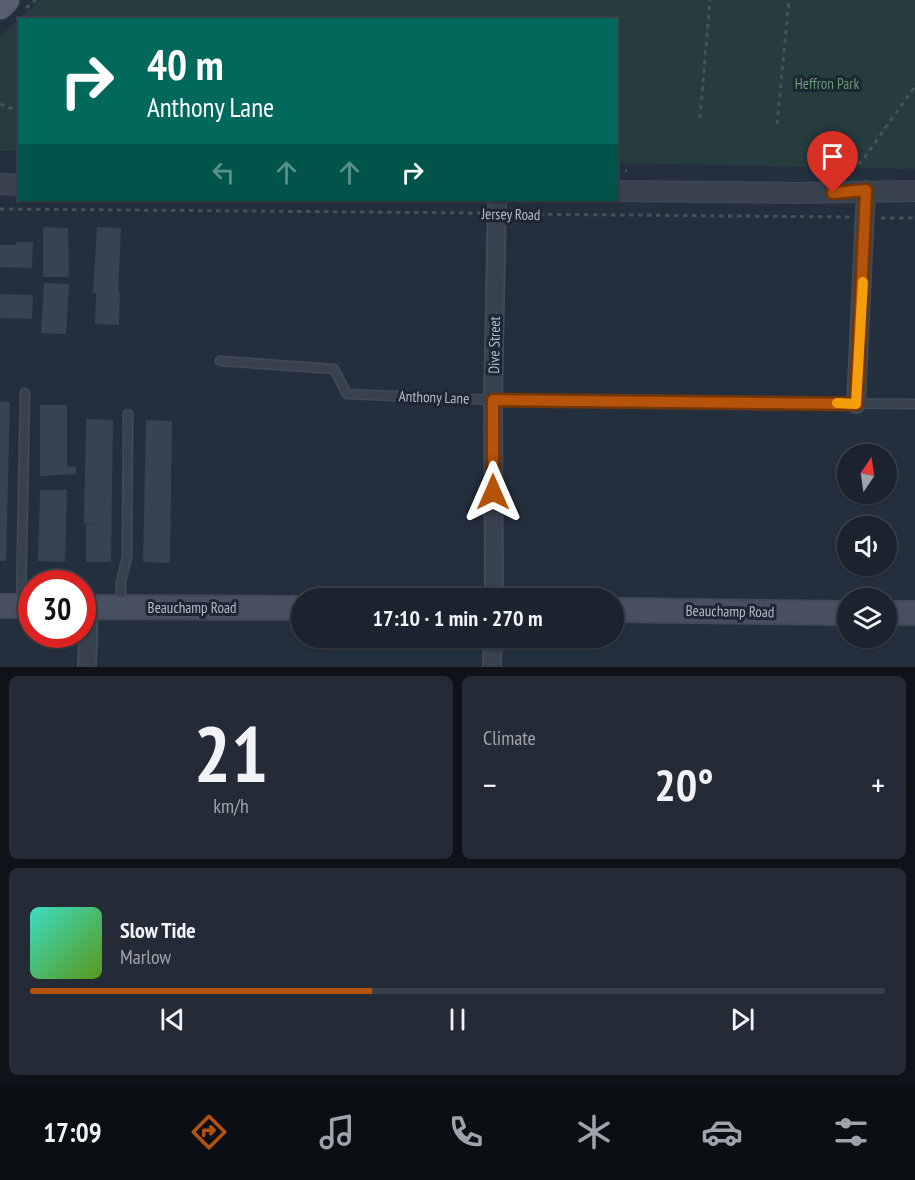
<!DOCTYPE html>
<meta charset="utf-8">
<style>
:root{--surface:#1b232e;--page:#242b36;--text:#f1f3f6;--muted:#a0a4aa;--line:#39404a;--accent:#b45309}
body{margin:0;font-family:"PT Sans Narrow",sans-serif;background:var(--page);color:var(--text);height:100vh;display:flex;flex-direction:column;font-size:22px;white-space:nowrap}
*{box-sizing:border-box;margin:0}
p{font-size:20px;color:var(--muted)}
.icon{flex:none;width:33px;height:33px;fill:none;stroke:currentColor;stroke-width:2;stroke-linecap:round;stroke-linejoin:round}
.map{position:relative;height:667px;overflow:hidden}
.details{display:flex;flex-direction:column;gap:9px;padding:9px;background:#0f1319;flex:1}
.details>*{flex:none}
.top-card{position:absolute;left:18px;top:18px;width:600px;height:183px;border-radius:0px;box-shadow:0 2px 4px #0004,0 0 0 2px var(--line);background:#00695c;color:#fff;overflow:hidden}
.needle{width:39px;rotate:13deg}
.tools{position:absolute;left:837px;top:444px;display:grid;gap:12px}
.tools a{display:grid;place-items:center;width:60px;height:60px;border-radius:50%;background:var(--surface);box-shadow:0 2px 4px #0004,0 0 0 2px var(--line);font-size:30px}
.speed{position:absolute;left:18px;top:570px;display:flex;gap:12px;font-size:30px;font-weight:700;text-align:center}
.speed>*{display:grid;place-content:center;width:78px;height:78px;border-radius:50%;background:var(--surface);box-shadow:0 2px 4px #0004,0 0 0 2px var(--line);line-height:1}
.speed .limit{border:9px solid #d22;background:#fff;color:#111}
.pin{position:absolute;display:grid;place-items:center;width:51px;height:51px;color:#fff;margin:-62px -26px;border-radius:50% 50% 50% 0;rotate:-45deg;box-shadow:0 0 6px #0007}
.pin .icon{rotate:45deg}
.me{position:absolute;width:66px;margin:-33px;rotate:0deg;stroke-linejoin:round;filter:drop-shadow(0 0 4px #0008)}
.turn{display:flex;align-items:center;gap:21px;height:126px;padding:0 30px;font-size:27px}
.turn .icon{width:78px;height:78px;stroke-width:2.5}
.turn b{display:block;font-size:42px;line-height:51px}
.lanes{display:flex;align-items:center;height:57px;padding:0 30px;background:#0003;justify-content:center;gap:30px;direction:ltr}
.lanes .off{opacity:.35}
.big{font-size:45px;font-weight:700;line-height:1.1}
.details .widget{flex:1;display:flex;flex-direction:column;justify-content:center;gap:9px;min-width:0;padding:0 21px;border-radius:9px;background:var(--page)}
.details .dial{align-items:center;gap:0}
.dial b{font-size:78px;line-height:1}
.song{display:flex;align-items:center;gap:18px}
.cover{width:72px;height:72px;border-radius:9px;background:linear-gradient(135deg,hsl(170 70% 55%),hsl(90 70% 35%))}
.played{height:6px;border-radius:3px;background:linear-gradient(90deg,var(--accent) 40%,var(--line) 40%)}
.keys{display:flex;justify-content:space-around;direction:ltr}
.heat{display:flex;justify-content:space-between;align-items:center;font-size:33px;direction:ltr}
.details .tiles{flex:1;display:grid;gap:9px;grid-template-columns:1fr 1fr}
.widget:last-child{grid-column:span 2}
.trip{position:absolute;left:291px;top:588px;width:333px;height:60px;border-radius:30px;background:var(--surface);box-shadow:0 2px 4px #0004,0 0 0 2px var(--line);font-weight:700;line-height:60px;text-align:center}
.tabs{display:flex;height:96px;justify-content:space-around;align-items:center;background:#0b0e12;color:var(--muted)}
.tabs .icon{width:42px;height:42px}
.tabs .selected{color:var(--accent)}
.tabs b{font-size:27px;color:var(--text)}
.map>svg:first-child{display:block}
</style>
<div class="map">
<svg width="915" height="667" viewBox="0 0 915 667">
<rect width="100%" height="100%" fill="#242f3e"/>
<path fill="#263c3f" d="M40,0H915V169L617,163L616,20H20L19,151H0V36Z"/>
<path fill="#364354" d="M43,227L68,228L69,277H43Z
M97,227L121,228L118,292L120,291L119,325L95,324L96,293H93Z
M16,242H33L32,268L0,267V245H16Z
M44,283L69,284L66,334L41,333Z
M0,294L33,295L32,319L0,318Z
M0,401L10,402L6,561H0Z
M40,405H67V466L76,467V474L40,476Z
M86,419L113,420L111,562H86V525H97L84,524Z
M146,420L172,421L170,563L143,562Z
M40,490H67L65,562L38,561Z"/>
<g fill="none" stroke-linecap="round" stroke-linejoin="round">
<g stroke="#414a57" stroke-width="11">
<path id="service" d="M220,361L334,369L347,394L493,400L915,404
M21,605L25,393
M121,605V581L127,557L128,414"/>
</g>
<g stroke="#414a57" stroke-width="20">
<path id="minor" d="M856,404L866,190
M494,598L493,400L497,200
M87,667L89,607
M492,667L493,638"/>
</g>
<g stroke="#414a57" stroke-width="22">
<path id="tertiary" d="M0,184L20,185
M616,191L800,193L915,191"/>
</g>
<g stroke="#414a57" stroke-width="26">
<path id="secondary" d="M0,606H32
M82,607L302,608
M614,610L848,613
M886,613H915"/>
</g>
<g stroke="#414a57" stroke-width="28">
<path id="primary" d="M0,6L6,0"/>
</g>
<path stroke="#3f5557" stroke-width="3" stroke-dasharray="4.5 4.5" stroke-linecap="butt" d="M26,8L36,0
M0,104L20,112
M700,118L710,0
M777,124L789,0
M616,171H627
M843,174L862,161L915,86
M0,209L481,213
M512,214L850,217
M881,218H915"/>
<use href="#service" stroke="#38414e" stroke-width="8"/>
<use href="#minor" stroke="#38414e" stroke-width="16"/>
<use href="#tertiary" stroke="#38414e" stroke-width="20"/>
<use href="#secondary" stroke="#465061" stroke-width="22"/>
<use href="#primary" stroke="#56606e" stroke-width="26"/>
</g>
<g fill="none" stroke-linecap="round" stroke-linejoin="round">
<g stroke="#753606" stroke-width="15">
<path id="route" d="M493,492V400L856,404L866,190L833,193"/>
</g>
<use href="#route" stroke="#b45309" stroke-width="10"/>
<path stroke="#f59e0b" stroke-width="10" d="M837,403L856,404L863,282"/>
</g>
<g text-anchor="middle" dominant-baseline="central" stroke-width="6" stroke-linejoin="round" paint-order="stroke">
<g font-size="15" fill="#6b9a76" stroke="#1d2633">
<text x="827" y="83">Heffron Park</text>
</g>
<g font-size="15" fill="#b4bcc9" stroke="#1d2633">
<text transform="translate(511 214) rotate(1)">Jersey Road</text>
<text transform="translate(494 345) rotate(-89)">Dive Street</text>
<text transform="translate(434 397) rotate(2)">Anthony Lane</text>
<text x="192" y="607">Beauchamp Road</text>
<text transform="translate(730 611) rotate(1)">Beauchamp Road</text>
</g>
</g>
</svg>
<div class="tools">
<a><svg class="needle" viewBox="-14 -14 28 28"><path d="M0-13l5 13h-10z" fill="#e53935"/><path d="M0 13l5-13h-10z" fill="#a0a4aa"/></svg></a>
<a><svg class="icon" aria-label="sound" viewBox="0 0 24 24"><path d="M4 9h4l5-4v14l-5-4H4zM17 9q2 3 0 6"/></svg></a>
<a><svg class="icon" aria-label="layers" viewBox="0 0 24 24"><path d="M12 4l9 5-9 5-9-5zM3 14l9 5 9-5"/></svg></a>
</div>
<div class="speed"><div class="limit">30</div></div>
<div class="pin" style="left:833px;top:193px;background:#d93025"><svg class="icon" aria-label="arrive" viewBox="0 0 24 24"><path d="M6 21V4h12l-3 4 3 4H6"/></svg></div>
<svg class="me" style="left:493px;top:492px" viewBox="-20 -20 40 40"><path d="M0-17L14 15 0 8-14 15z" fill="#b45309" stroke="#fff" stroke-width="4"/></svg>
<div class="trip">17:10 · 1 min · 270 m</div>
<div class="top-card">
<div class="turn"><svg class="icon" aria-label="right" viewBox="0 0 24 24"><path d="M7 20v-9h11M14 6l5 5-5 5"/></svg><div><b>40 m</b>Anthony Lane</div></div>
<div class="lanes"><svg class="icon off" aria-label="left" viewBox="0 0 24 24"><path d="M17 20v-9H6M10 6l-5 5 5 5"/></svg><svg class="icon off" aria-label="ahead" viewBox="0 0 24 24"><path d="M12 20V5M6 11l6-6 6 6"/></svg><svg class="icon off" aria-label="ahead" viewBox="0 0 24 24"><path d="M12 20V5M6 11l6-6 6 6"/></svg><svg class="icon" aria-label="right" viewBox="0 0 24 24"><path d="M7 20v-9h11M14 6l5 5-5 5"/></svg></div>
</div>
</div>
<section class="details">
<div class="tiles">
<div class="widget dial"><b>21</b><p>km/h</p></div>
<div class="widget"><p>Climate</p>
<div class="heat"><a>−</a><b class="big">20°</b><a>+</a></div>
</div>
<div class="widget">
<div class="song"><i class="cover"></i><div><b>Slow Tide</b><p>Marlow</p></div></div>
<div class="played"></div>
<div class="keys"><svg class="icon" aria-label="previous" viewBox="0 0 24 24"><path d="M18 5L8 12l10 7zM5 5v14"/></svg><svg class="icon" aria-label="pause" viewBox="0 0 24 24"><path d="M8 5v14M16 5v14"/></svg><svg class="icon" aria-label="next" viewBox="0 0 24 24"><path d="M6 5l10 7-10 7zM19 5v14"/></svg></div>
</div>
</div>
</section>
<nav class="tabs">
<b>17:09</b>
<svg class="icon selected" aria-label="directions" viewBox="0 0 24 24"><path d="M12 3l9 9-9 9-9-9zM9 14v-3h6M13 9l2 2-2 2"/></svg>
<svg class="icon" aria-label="music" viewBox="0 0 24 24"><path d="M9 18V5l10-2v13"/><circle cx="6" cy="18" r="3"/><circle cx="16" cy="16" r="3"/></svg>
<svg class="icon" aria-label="phone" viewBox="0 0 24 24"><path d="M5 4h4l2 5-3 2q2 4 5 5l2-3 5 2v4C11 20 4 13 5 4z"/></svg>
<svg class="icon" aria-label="climate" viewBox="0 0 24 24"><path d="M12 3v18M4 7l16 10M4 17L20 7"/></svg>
<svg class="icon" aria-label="car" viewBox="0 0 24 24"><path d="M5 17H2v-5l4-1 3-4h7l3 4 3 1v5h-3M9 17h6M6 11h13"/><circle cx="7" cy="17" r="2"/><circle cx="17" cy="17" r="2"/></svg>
<svg class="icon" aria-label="filters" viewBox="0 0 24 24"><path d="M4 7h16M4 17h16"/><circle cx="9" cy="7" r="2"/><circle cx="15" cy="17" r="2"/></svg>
</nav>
